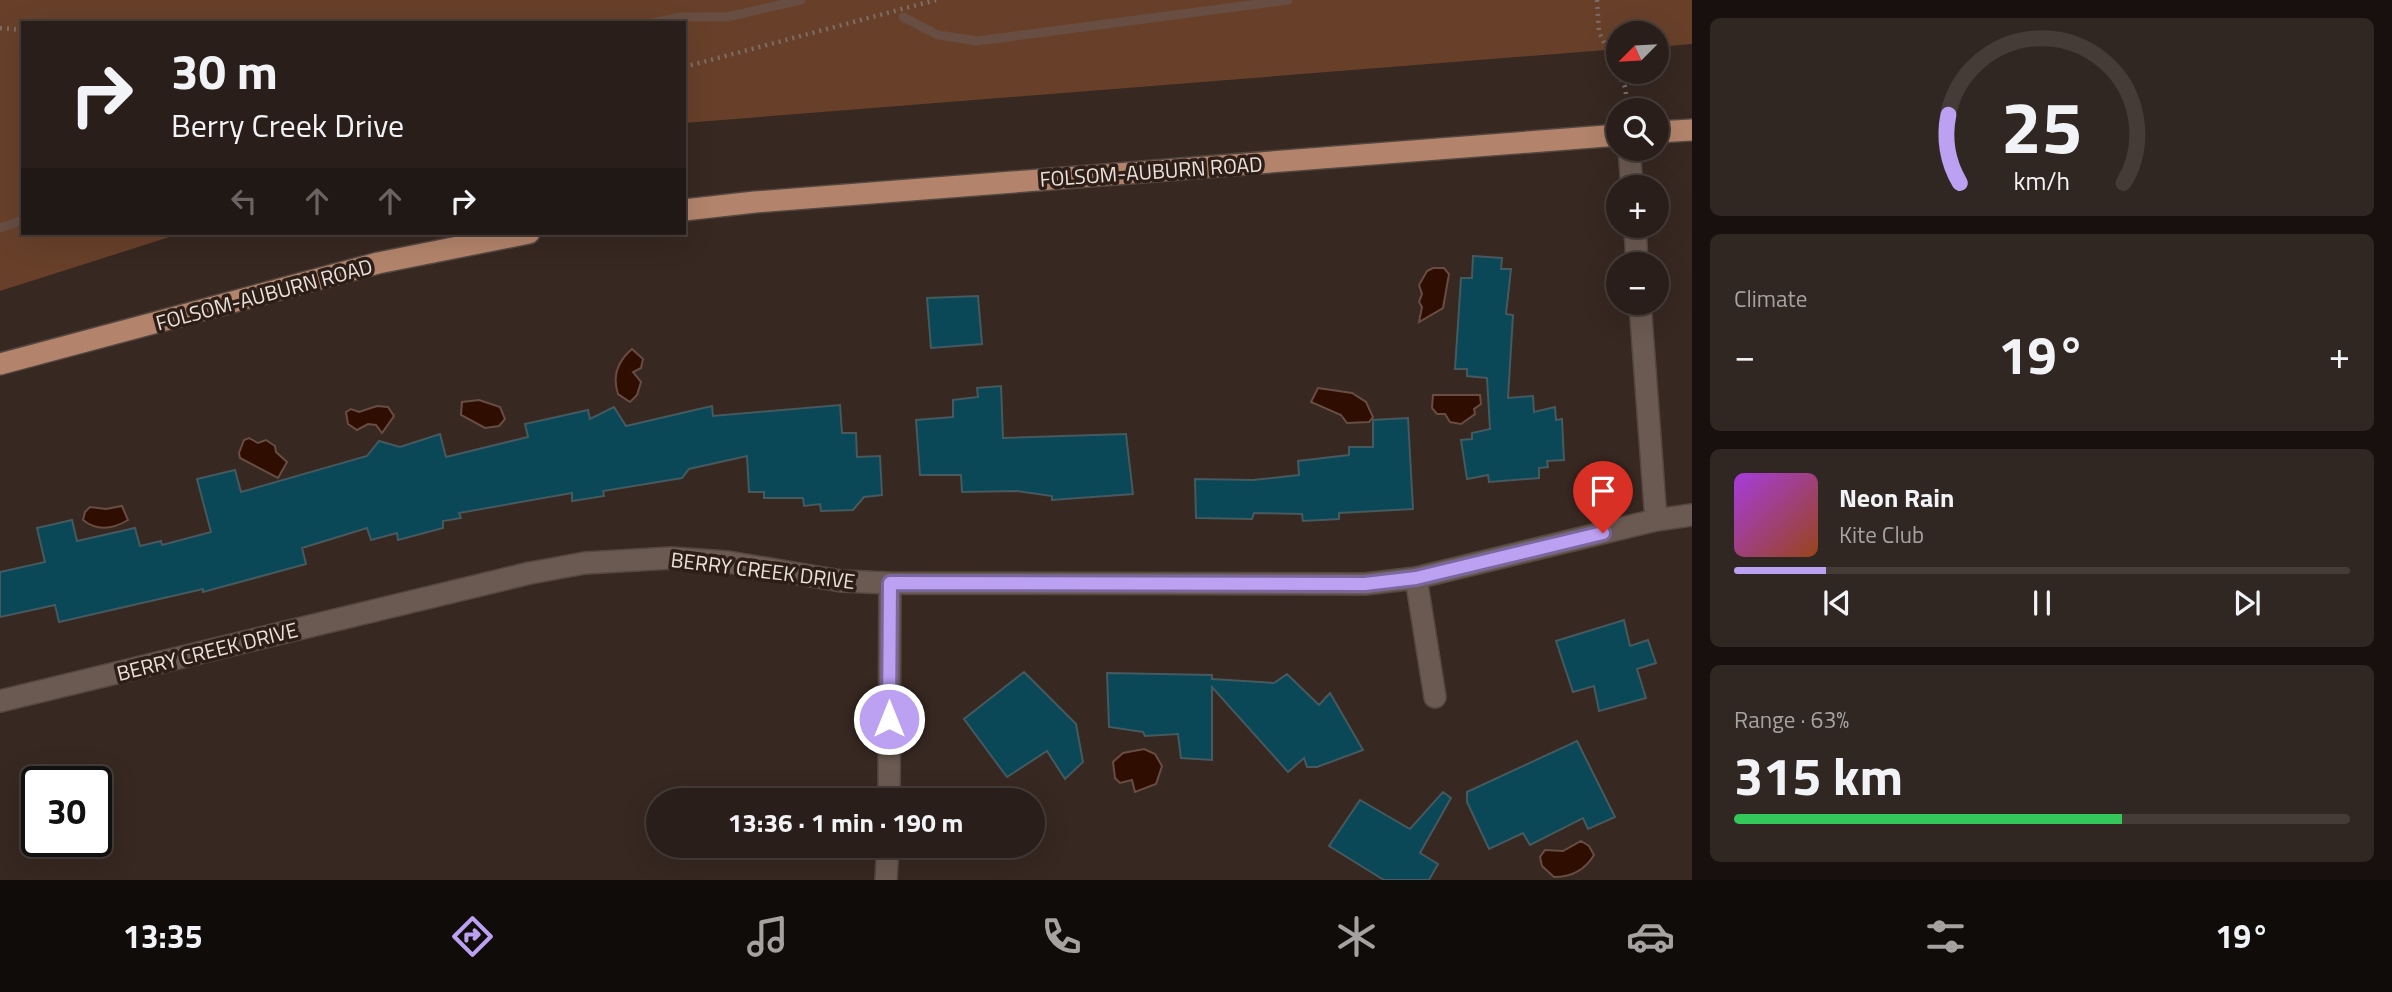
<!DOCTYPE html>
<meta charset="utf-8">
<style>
:root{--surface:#291e19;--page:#312722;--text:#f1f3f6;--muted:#a5a2a2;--line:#453c38;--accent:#bca0f2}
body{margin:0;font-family:"Titillium Web",sans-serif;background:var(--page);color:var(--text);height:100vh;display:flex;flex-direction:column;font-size:26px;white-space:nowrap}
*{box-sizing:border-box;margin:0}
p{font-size:23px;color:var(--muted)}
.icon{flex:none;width:38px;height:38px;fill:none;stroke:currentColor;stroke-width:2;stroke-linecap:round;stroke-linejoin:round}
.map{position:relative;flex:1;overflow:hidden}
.panel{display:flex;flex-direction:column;gap:18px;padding:18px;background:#17100e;width:700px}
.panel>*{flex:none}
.banner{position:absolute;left:21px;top:21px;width:665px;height:214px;border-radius:0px;box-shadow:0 7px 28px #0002,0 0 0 2px var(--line);background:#291e19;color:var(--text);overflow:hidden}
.needle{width:46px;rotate:246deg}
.buttons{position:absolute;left:1606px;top:21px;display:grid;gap:14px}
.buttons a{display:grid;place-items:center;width:63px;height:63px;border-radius:50%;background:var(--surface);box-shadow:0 7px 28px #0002,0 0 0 2px var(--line);font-size:35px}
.speed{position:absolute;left:21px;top:766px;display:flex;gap:14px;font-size:35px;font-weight:700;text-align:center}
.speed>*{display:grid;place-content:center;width:91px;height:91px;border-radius:50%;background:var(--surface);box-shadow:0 7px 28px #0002,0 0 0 2px var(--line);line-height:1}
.speed .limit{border:4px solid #111;border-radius:10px;background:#fff;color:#111}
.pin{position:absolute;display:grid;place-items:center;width:60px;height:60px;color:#fff;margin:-72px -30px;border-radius:50% 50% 50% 0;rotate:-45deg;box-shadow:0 0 7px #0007}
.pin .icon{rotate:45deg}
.me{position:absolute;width:77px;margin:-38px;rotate:0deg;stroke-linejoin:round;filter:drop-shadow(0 0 5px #0008)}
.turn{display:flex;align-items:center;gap:24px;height:147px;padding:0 35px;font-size:32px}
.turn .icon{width:91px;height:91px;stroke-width:2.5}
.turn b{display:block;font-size:49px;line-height:60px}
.lanes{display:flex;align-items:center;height:66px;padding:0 35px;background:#0003;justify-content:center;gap:35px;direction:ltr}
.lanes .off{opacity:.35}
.big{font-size:52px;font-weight:700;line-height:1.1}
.panel .widget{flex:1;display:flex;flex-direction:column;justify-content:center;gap:10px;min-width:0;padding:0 24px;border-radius:10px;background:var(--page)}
.panel .dial{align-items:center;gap:0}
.dial svg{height:182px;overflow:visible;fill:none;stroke:var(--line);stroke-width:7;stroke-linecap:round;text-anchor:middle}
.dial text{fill:var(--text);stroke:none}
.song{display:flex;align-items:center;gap:21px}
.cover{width:84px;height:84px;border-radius:10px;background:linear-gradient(135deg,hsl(280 70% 55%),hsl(20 70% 35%))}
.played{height:7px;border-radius:4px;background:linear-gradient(90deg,var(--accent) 15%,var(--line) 15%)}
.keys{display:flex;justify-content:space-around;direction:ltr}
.heat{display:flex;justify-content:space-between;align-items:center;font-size:38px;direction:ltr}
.charge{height:10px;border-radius:5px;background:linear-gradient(90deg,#34c759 63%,var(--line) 0)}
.trip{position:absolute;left:646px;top:788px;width:399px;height:70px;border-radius:35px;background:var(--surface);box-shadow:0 7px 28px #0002,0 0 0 2px var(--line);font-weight:700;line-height:70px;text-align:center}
.menu{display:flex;height:112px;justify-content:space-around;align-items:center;background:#100c0a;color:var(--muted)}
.menu .icon{width:49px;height:49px}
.menu .on{color:var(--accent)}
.menu b{font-size:32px;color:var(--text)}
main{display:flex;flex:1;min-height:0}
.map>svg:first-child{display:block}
</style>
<main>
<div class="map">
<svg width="1692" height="880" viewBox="0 0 1692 880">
<rect width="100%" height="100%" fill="#372821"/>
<path fill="#68402a" d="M0,0H1692V44L1657,47V33H1619V49L684,123V23H23V233H182L0,291Z"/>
<path fill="#2f0d00" stroke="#674d42" stroke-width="2" d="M1433,268H1444L1449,274L1443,308L1419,322L1422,307L1419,302L1422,294L1419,285L1427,271Z
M632,349L643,359L641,368L633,372L641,382L637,395L630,402L618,394C612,376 618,361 632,349Z
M1318,388L1352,393L1366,402L1373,417L1369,422L1347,423L1341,415L1311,402Z
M1433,395H1480L1481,404L1474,409L1475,414L1461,424L1450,422L1445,414H1437L1432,408Z
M479,400L500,407L505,419L499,426L485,428L461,415L462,402Z
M377,406L388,407L394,416L382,433L376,425L368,424L357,430L348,424L346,412L351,409L359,412Z
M249,438L258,443L266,440L275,446L276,452L287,462L278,478L240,458L239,453L244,440Z
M122,506L128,520C113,529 98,532 83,520L85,512L90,507L106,509Z
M1144,749L1155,754L1162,766L1156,784L1135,792L1132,780L1120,783L1115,778L1113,762L1123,753Z
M1581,841L1589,846L1594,855C1585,870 1571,877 1554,877L1542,866L1540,857L1545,850L1563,851Z"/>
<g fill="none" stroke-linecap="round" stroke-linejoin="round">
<path stroke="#674d42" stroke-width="9" d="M903,17L938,35L977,41L1288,0
M653,23L681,17H727L801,0
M0,228L23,220"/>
</g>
<path fill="#0a4757" stroke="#45595f" stroke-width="2" d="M1473,256L1502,258L1501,269H1511L1506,314L1513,315L1508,398L1533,396L1534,412L1555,407L1556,420L1562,419L1564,460L1547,461L1548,467L1539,468V478L1489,482L1488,475L1467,479L1461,440L1472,439V433L1490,429L1487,378L1467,376V369H1455L1461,278H1472Z
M978,296L982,344L931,348L927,298Z
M1001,386L1003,438L1126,434L1133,494L1052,500V496L1017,491L962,492L961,475H920L916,420L953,417V400L978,397L977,388Z
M840,405L842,433H856L857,457L880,456L882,495L864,497L853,510L821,511L820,504L804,506L803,498H764V492H749L747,456L689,469L682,478L603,491L604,496L572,501V493L459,513L461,518L443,521V528L398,540L397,533L371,540L367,528L302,548L306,564L203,592V589L59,622L55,605L0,617V572L45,562L37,528L72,520L77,541L135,528L140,546L161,541L162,545L211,532L197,479L235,470L241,492L367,456L379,441L400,447L440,434L446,457L528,437L525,424L588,410L590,419L614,407L626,426L712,406L713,416Z
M1408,418L1413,509L1339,513V519L1303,521L1302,514L1254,513L1252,519L1196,518L1195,479L1253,480L1299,475L1298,461L1349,455V447H1373V420Z
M1624,620L1630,646L1648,640L1656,663L1637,669L1646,698L1599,711L1594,686L1573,692L1556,641Z
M1024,672L1076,724L1083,762L1065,779L1047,751L1007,777L964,719Z
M1107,673L1212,675V679L1274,683L1287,674L1319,705L1330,693L1363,750L1317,767H1307L1304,758L1288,772L1212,687V760L1181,758L1178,734L1145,736L1143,732L1109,727Z
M1577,741L1615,817L1588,829L1583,818L1530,845L1523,833L1489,849L1467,802V792Z
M1443,792L1451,798L1420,853L1438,864L1429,880H1384L1329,846L1360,800L1410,829Z"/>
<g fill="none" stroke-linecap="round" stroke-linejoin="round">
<g stroke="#534740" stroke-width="24">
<path id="street" d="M1629,149L1632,187
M1635,226L1637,264
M1640,303L1656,520
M1416,578L1435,697
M0,701L530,573L585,563L671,558L728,562L841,581L890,583L1365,584L1416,578L1656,520L1692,515
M889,800L890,583
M886,880L888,845"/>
</g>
<g stroke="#534740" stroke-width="24">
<path id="primary" d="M1657,132L1692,130
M684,210L755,202L1619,135
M0,364L378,263L529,233"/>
</g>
<path stroke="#7b6e68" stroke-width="4.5" stroke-dasharray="2 5" stroke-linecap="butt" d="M1597,0L1599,32L1625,87L1628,110
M0,28L23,30
M684,67L936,0"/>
<use href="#street" stroke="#6b5a52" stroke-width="21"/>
<use href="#primary" stroke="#b3846b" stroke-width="21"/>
</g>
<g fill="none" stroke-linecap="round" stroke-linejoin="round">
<g stroke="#7a689d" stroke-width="18">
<path id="route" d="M889,719L890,583L1365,584L1416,578L1603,533"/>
</g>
<use href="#route" stroke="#bca0f2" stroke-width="12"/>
</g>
<g text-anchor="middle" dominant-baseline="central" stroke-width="7" stroke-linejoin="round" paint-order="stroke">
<g font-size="21" fill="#ebe1db" stroke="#2d1f17">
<text transform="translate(1151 171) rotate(-4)">FOLSOM-AUBURN ROAD</text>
<text transform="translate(264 294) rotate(-15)">FOLSOM-AUBURN ROAD</text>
<text transform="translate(763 570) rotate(7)">BERRY CREEK DRIVE</text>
<text transform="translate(207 651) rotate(-14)">BERRY CREEK DRIVE</text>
</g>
</g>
</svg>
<div class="buttons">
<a><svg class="needle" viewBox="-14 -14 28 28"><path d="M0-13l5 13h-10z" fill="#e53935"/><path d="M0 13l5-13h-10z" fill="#a5a2a2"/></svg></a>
<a><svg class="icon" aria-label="search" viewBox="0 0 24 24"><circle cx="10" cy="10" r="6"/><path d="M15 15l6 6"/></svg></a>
<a>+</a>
<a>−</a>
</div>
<div class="speed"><div class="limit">30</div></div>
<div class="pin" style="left:1603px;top:533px;background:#d93025"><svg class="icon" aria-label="arrive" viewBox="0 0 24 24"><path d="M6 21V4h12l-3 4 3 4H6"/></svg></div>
<svg class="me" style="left:889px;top:719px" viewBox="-20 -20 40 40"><circle r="17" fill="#bca0f2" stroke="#fff" stroke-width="3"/><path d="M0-11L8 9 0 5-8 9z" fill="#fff"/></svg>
<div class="trip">13:36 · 1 min · 190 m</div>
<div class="banner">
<div class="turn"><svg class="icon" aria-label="right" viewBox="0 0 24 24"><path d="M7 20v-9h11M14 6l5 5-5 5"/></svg><div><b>30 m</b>Berry Creek Drive</div></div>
<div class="lanes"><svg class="icon off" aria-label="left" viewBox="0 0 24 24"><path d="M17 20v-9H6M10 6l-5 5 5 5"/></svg><svg class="icon off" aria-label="ahead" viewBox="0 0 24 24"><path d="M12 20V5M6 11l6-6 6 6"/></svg><svg class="icon off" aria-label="ahead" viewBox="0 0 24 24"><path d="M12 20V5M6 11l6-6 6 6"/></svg><svg class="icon" aria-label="right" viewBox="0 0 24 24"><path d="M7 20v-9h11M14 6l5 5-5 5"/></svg></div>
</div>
</div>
<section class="panel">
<div class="widget dial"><svg viewBox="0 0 100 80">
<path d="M14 69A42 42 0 1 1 86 69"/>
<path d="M14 69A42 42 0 0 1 9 39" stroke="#bca0f2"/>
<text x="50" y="56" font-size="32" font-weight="700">25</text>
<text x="50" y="72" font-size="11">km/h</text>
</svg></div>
<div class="widget"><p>Climate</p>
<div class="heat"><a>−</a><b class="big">19°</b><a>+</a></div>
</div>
<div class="widget">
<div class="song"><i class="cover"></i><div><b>Neon Rain</b><p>Kite Club</p></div></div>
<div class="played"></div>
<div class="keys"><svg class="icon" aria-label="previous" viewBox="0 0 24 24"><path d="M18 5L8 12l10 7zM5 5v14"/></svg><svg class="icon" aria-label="pause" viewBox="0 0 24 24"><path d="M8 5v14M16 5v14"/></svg><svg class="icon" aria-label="next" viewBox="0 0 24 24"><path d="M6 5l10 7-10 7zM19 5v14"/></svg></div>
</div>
<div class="widget"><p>Range · 63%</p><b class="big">315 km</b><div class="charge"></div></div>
</section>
</main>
<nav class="menu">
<b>13:35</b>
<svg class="icon on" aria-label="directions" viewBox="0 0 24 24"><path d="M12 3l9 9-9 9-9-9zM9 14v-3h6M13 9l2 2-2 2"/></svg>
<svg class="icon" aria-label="music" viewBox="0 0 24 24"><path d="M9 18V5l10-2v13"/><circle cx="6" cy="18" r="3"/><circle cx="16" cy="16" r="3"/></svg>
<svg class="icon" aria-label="phone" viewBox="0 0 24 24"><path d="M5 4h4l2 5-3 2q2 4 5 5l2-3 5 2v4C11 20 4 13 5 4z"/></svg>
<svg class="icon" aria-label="climate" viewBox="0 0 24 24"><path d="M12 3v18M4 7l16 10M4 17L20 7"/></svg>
<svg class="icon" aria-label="car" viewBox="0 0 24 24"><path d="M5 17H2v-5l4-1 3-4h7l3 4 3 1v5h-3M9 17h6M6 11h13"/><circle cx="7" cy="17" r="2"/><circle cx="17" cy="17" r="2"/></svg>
<svg class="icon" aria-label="filters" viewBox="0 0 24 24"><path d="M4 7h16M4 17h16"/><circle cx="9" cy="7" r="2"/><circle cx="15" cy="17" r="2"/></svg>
<b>19°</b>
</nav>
